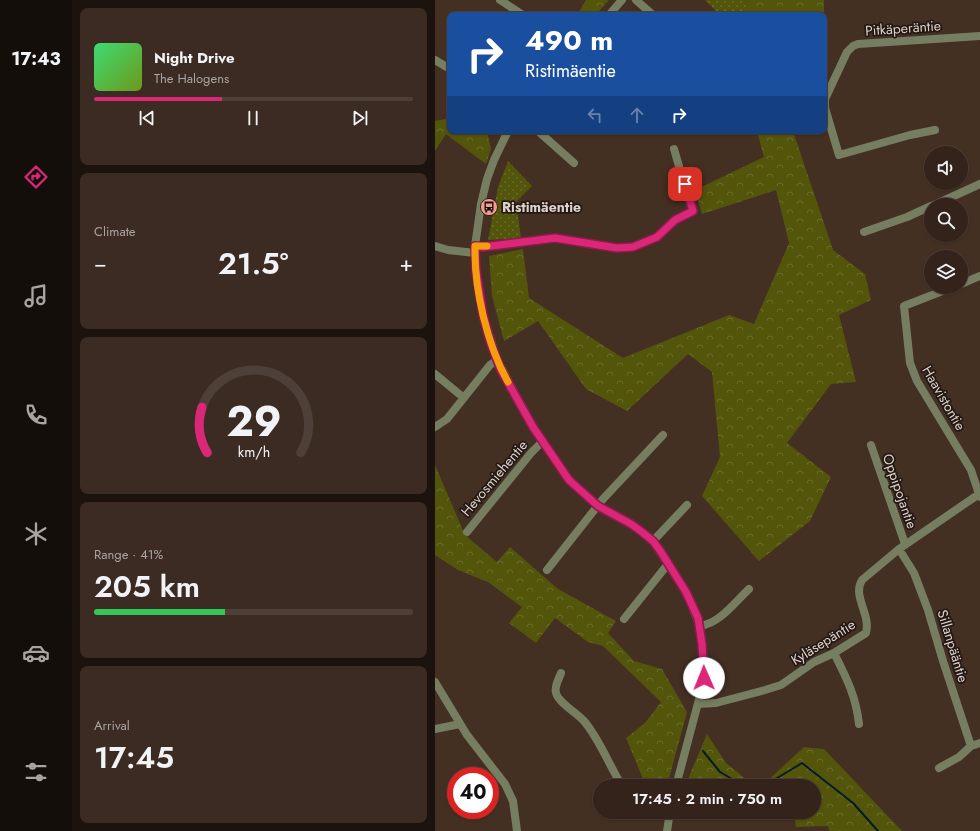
<!DOCTYPE html>
<meta charset="utf-8">
<style>
:root{--surface:#33231a;--page:#3b2b23;--text:#f1f3f6;--muted:#a9a4a2;--line:#4e4039;--accent:#db2777}
body{margin:0;font-family:Jost,sans-serif;background:var(--page);color:var(--text);height:100vh;display:flex;flex-direction:column;font-size:15px;white-space:nowrap}
*{box-sizing:border-box;margin:0}
p{font-size:13px;color:var(--muted)}
.icon{flex:none;width:22px;height:22px;fill:none;stroke:currentColor;stroke-width:2;stroke-linecap:round;stroke-linejoin:round}
.map{position:relative;flex:1;overflow:hidden}
.drawer{display:flex;flex-direction:column;gap:8px;padding:8px;background:#1c130e;width:363px}
.drawer>*{flex:none}
.banner{position:absolute;left:12px;top:12px;width:380px;height:122px;border-radius:8px;box-shadow:0 1px 3px #0004,0 0 0 1px var(--line);background:#1a4fa0;color:#fff;overflow:hidden}
.tools{position:absolute;left:489px;top:146px;display:grid;gap:8px}
.tools a{display:grid;place-items:center;width:44px;height:44px;border-radius:50%;background:var(--surface);box-shadow:0 1px 3px #0004,0 0 0 1px var(--line);font-size:20px}
.speed{position:absolute;left:12px;top:767px;display:flex;gap:8px;font-size:20px;font-weight:700;text-align:center}
.speed>*{display:grid;place-content:center;width:52px;height:52px;border-radius:50%;background:var(--surface);box-shadow:0 1px 3px #0004,0 0 0 1px var(--line);line-height:1}
.speed .limit{border:6px solid #d22;background:#fff;color:#111}
.pin{position:absolute;display:grid;place-items:center;width:34px;height:34px;color:#fff;margin:-17px;border-radius:8px;box-shadow:0 2px 6px #0006}
.me{position:absolute;width:44px;margin:-22px;rotate:359deg;stroke-linejoin:round;filter:drop-shadow(0 0 3px #0008)}
.turn{display:flex;align-items:center;gap:14px;height:84px;padding:0 12px;font-size:18px}
.turn .icon{width:52px;height:52px;stroke-width:2.5}
.turn b{display:block;font-size:28px;line-height:34px}
.lanes{display:flex;align-items:center;height:38px;padding:0 12px;background:#0003;justify-content:center;gap:20px;direction:ltr}
.lanes .off{opacity:.35}
.big{font-size:30px;font-weight:600;line-height:1.1}
.drawer .tile{flex:1;display:flex;flex-direction:column;justify-content:center;gap:6px;min-width:0;padding:0 14px;border-radius:8px;background:var(--page)}
.drawer .dial{align-items:center;gap:0}
.dial svg{height:104px;overflow:visible;fill:none;stroke:var(--line);stroke-width:7;stroke-linecap:round;text-anchor:middle}
.dial text{fill:var(--text);stroke:none}
.song{display:flex;align-items:center;gap:12px}
.cover{width:48px;height:48px;border-radius:6px;background:linear-gradient(135deg,hsl(140 70% 55%),hsl(80 70% 35%))}
.played{height:4px;border-radius:2px;background:linear-gradient(90deg,var(--accent) 40%,var(--line) 40%)}
.keys{display:flex;justify-content:space-around;direction:ltr}
.heat{display:flex;justify-content:space-between;align-items:center;font-size:22px;direction:ltr}
.charge{height:6px;border-radius:3px;background:linear-gradient(90deg,#34c759 41%,var(--line) 0)}
.trip{position:absolute;left:158px;top:779px;width:228px;height:40px;border-radius:20px;background:var(--surface);box-shadow:0 1px 3px #0004,0 0 0 1px var(--line);font-weight:600;line-height:40px;text-align:center}
main{display:flex;flex:1;min-height:0}
.dock{display:flex;flex-direction:column;width:72px;justify-content:space-around;align-items:center;background:#140e0a;color:var(--muted)}
.dock .icon{width:28px;height:28px}
.dock .on{color:var(--accent)}
.dock b{font-size:18px;color:var(--text)}
.map>svg:first-child{display:block}
</style>
<main>
<nav class="dock">
<b>17:43</b>
<svg class="icon on" aria-label="directions" viewBox="0 0 24 24"><path d="M12 3l9 9-9 9-9-9zM9 14v-3h6M13 9l2 2-2 2"/></svg>
<svg class="icon" aria-label="music" viewBox="0 0 24 24"><path d="M9 18V5l10-2v13"/><circle cx="6" cy="18" r="3"/><circle cx="16" cy="16" r="3"/></svg>
<svg class="icon" aria-label="phone" viewBox="0 0 24 24"><path d="M5 4h4l2 5-3 2q2 4 5 5l2-3 5 2v4C11 20 4 13 5 4z"/></svg>
<svg class="icon" aria-label="climate" viewBox="0 0 24 24"><path d="M12 3v18M4 7l16 10M4 17L20 7"/></svg>
<svg class="icon" aria-label="car" viewBox="0 0 24 24"><path d="M5 17H2v-5l4-1 3-4h7l3 4 3 1v5h-3M9 17h6M6 11h13"/><circle cx="7" cy="17" r="2"/><circle cx="17" cy="17" r="2"/></svg>
<svg class="icon" aria-label="filters" viewBox="0 0 24 24"><path d="M4 7h16M4 17h16"/><circle cx="9" cy="7" r="2"/><circle cx="15" cy="17" r="2"/></svg>
</nav>
<section class="drawer">
<div class="tile">
<div class="song"><i class="cover"></i><div><b>Night Drive</b><p>The Halogens</p></div></div>
<div class="played"></div>
<div class="keys"><svg class="icon" aria-label="previous" viewBox="0 0 24 24"><path d="M18 5L8 12l10 7zM5 5v14"/></svg><svg class="icon" aria-label="pause" viewBox="0 0 24 24"><path d="M8 5v14M16 5v14"/></svg><svg class="icon" aria-label="next" viewBox="0 0 24 24"><path d="M6 5l10 7-10 7zM19 5v14"/></svg></div>
</div>
<div class="tile"><p>Climate</p>
<div class="heat"><a>−</a><b class="big">21.5°</b><a>+</a></div>
</div>
<div class="tile dial"><svg viewBox="0 0 100 80">
<path d="M14 69A42 42 0 1 1 86 69"/>
<path d="M14 69A42 42 0 0 1 10 34" stroke="#db2777"/>
<text x="50" y="56" font-size="32" font-weight="700">29</text>
<text x="50" y="72" font-size="11">km/h</text>
</svg></div>
<div class="tile"><p>Range · 41%</p><b class="big">205 km</b><div class="charge"></div></div>
<div class="tile"><p>Arrival</p><b class="big">17:45</b></div>
</section>
<div class="map">
<svg width="545" height="831" viewBox="0 0 545 831">
<defs>
<pattern id="green-dots" width="8" height="8" patternUnits="userSpaceOnUse"><rect width="8" height="8" fill="#53550b"/><path d="M2 2h.1M6 6h.1" fill="none" stroke="#6b6c2d" stroke-width="1.8" stroke-linecap="round"/></pattern>
<pattern id="forest-crowns" width="20" height="18" patternUnits="userSpaceOnUse"><rect width="20" height="18" fill="#53550b"/><path d="M2 6a3 3 0 1 1 6 0M12 15a3 3 0 1 1 6 0" fill="none" stroke="#6b6c2d"/></pattern>
</defs>
<rect width="100%" height="100%" fill="#442f23"/>
<path fill="url(#green-dots)" d="M270,0H310L313,15H285Z
M73,161L97,186L81,202L86,238L53,240L63,187Z"/>
<path fill="url(#forest-crowns)" d="M151,0H176H174L164,11L163,15H142Z
M310,0H389V15H313Z
M15,118V131H52L56,149L51,164L11,134L0,151V121Z
M322,131H358L398,250L430,274L436,300L404,315L421,382L396,384L352,443L396,477L375,521L324,561L267,496L285,457L277,372L253,354L192,411L151,389L103,321L69,341L57,296L54,256L88,249L94,298L188,358L294,315L319,324L354,243L341,190L267,214L260,190L329,157Z
M0,465L30,535L62,562L75,547L123,589L181,621L173,633L199,661L227,669L252,712L232,786H211L191,738L210,723L226,702L168,646L153,642L120,618L101,643L74,623L87,607L53,582L23,570L0,555Z
M272,734L291,763L317,784L331,782L369,747L389,749L467,831H394L393,826L361,827L359,812H379V786H250Z"/>
<g fill="none" stroke-linecap="round" stroke-linejoin="round">
<path stroke="#021c27" stroke-width="2" d="M268,751L285,772L309,786
M329,786L367,763L418,803L443,831"/>
<path stroke="#767e61" stroke-width="8" d="M65,0L88,15
M201,0L218,15
M174,15L187,0
M0,60L15,69
M500,130L475,135L404,155L390,108V99L412,52L418,46L423,44L545,36
M73,131L59,160L52,179L46,204L40,246L41,270L48,315L62,360L98,427L134,480L163,506L196,524L218,541L251,592L265,626L269,662L267,688L241,786
M103,131L139,163
M499,205L545,184
M429,232L472,217L496,206
M0,246L13,250L40,253
M40,246L48,247L120,238L182,248L198,247L222,237L240,220L257,211L239,149
M526,284L545,276
M518,287L469,306L475,363L482,381L536,470L545,497
M0,374L29,398
M0,427L12,419L55,365L62,360
M436,445L470,544
M32,532L96,453L107,442
M218,541L252,505
M464,549L479,573L493,610L508,661L536,746L545,743
M112,570L168,499L228,435
M189,619L233,564
M265,626C285,623 299,603 314,589
M399,653C411,677 421,696 424,724
M126,673C124,679 119,686 121,693C123,702 142,713 149,721C165,740 174,765 187,786
M0,682L32,735L70,784L78,801L82,831
M263,704L281,703L330,690L346,685L379,662L399,653L431,633C436,614 417,596 427,580L464,549L544,494
M0,729L25,724
M504,768L524,757L536,746
M232,831L235,812"/>
</g>
<g fill="none" stroke-linecap="round" stroke-linejoin="round">
<g stroke="#8e194d" stroke-width="10">
<path id="route" d="M250,184L258,211L240,220L222,237L198,247L182,248L120,238L48,247L40,246L41,270L48,315L56,344L66,370L98,427L134,480L163,506L196,524L207,532L218,541L226,552L251,592L263,618L267,644L269,678"/>
</g>
<use href="#route" stroke="#db2777" stroke-width="7"/>
<path stroke="#f59e0b" stroke-width="7" d="M52,246H40C39,290 52,344 73,382"/>
</g>
<defs>
<g id="bus-disc" transform="scale(0.9)"><circle r="9.5" fill="#f59c91" stroke="#231914"/><path d="M-5-6H5V4H4V6H2V4H-2V6H-4V4H-5ZM-3.5-4V0h7V-4ZM-3.5 1.2v1.5H-2V1.2ZM2 1.2v1.5H3.5V1.2Z" fill="#111"/></g>
</defs>
<g fill-rule="evenodd">
<use href="#bus-disc" x="54" y="207"/>
</g>
<g text-anchor="middle" dominant-baseline="central" stroke-width="3.5" stroke-linejoin="round" paint-order="stroke">
<g font-size="14" fill="#dfd1ca" stroke="#231914">
<text transform="translate(468 28) rotate(-4)">Pitkäperäntie</text>
<text transform="translate(509 398) rotate(60)">Haavistontie</text>
<text transform="translate(59 478) rotate(-50)">Hevosmiehentie</text>
<text transform="translate(465 491) rotate(71)">Oppipojantie</text>
<text transform="translate(388 642) rotate(-32)">Kyläsepäntie</text>
<text transform="translate(518 646) rotate(73)">Sillanpääntie</text>
</g>
<g font-size="14" font-weight="bold" fill="#dfd1ca" stroke="#231914" text-anchor="start">
<text x="67" y="207">Ristimäentie</text>
</g>
</g>
</svg>
<div class="tools">
<a><svg class="icon" aria-label="sound" viewBox="0 0 24 24"><path d="M4 9h4l5-4v14l-5-4H4zM17 9q2 3 0 6"/></svg></a>
<a><svg class="icon" aria-label="search" viewBox="0 0 24 24"><circle cx="10" cy="10" r="6"/><path d="M15 15l6 6"/></svg></a>
<a><svg class="icon" aria-label="layers" viewBox="0 0 24 24"><path d="M12 4l9 5-9 5-9-5zM3 14l9 5 9-5"/></svg></a>
</div>
<div class="speed"><div class="limit">40</div></div>
<div class="pin" style="left:250px;top:184px;background:#d93025"><svg class="icon" aria-label="arrive" viewBox="0 0 24 24"><path d="M6 21V4h12l-3 4 3 4H6"/></svg></div>
<svg class="me" style="left:269px;top:678px" viewBox="-20 -20 40 40"><circle r="19" fill="#fff"/><path d="M0-13L10 11 0 6-10 11z" fill="#db2777"/></svg>
<div class="trip">17:45 · 2 min · 750 m</div>
<div class="banner">
<div class="turn"><svg class="icon" aria-label="right" viewBox="0 0 24 24"><path d="M7 20v-9h11M14 6l5 5-5 5"/></svg><div><b>490 m</b>Ristimäentie</div></div>
<div class="lanes"><svg class="icon off" aria-label="left" viewBox="0 0 24 24"><path d="M17 20v-9H6M10 6l-5 5 5 5"/></svg><svg class="icon off" aria-label="ahead" viewBox="0 0 24 24"><path d="M12 20V5M6 11l6-6 6 6"/></svg><svg class="icon" aria-label="right" viewBox="0 0 24 24"><path d="M7 20v-9h11M14 6l5 5-5 5"/></svg></div>
</div>
</div>
</main>
